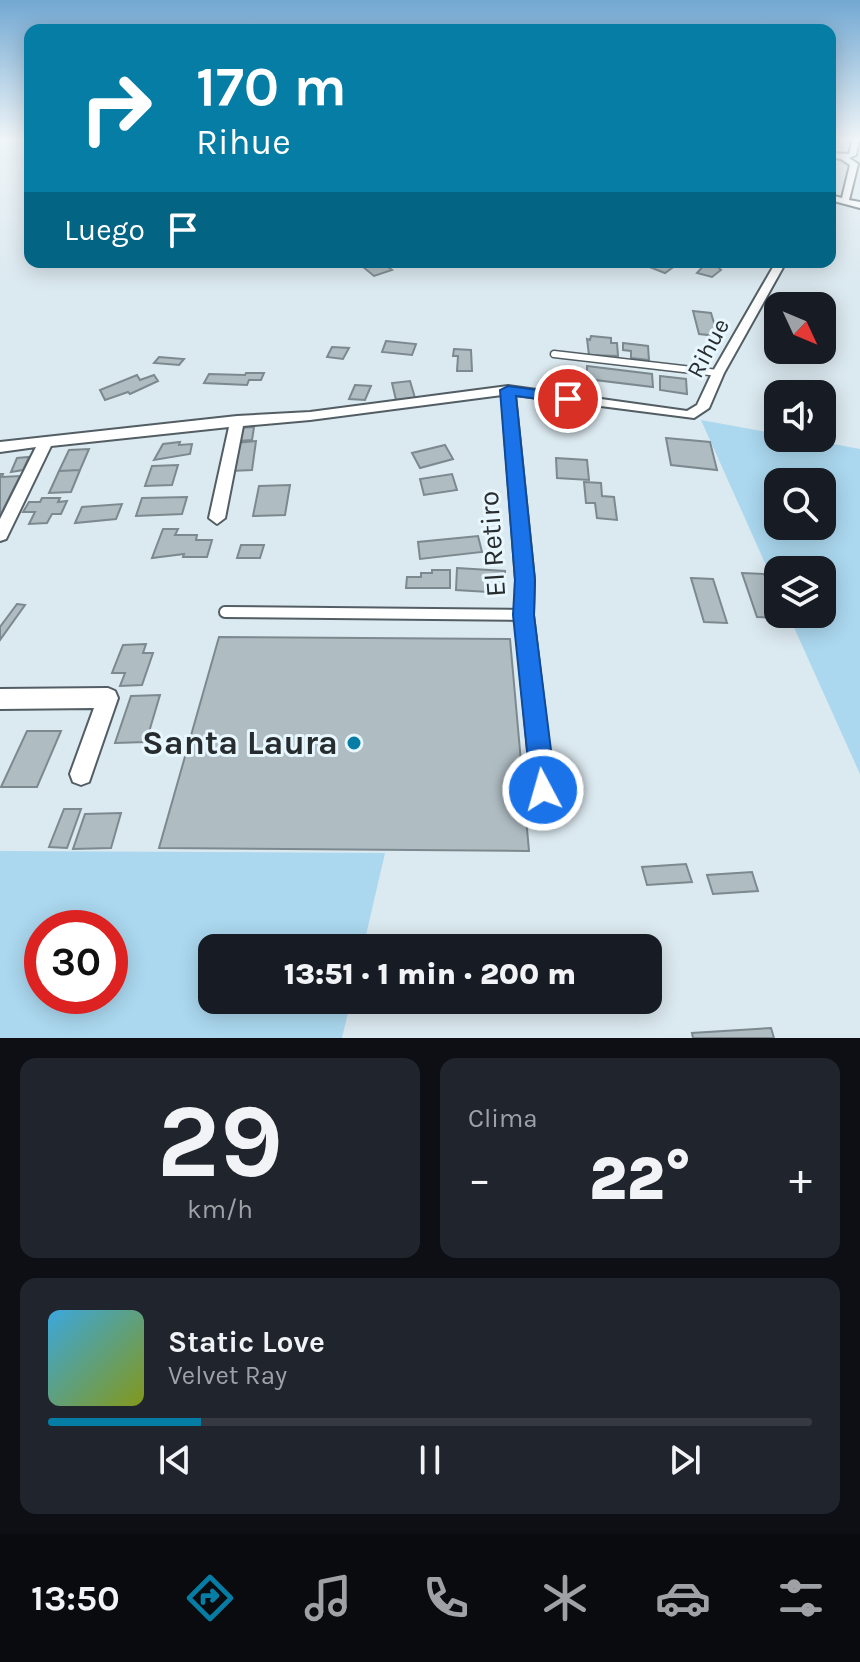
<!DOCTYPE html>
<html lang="es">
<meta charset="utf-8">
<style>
:root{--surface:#171b24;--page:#20242c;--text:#f1f3f6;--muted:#9ea1a6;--line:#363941;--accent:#057da4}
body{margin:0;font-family:Karla,sans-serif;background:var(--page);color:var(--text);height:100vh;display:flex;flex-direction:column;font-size:30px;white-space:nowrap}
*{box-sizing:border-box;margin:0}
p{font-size:26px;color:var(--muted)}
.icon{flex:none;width:44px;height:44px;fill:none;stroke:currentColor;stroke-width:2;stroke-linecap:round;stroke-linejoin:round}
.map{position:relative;height:1038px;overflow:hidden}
.details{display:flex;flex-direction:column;gap:20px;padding:20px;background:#0d0f14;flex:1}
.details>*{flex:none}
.banner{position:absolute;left:24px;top:24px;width:812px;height:244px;border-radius:16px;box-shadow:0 4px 20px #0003;background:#057da4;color:#fff;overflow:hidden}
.needle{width:52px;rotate:134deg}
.tools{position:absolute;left:764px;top:292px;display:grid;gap:16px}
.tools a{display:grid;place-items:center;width:72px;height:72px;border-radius:16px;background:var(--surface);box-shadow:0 4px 20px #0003;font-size:40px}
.speed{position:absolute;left:24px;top:910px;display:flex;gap:16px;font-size:40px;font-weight:700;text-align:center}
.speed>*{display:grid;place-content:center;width:104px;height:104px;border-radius:50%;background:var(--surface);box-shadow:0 4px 20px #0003;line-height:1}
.speed .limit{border:12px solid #d22;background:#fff;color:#111}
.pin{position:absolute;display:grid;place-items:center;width:68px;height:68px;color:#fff;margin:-34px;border:4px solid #fff;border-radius:50%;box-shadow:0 2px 8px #0007}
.me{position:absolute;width:88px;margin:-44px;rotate:354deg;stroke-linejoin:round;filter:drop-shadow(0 0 6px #0008)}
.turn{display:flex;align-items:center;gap:28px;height:168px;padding:0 40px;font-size:36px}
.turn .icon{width:104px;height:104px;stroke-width:2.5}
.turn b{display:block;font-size:56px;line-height:68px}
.then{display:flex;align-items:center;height:76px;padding:0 40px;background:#0003;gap:16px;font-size:30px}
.big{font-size:60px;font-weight:800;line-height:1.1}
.details .widget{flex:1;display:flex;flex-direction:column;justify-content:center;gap:12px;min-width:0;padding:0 28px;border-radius:16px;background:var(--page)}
.details .dial{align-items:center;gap:0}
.dial b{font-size:104px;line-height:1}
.song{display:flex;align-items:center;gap:24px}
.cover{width:96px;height:96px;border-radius:12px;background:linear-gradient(135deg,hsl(200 70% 55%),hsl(70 70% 35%))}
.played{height:8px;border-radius:4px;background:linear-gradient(90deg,var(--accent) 20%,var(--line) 20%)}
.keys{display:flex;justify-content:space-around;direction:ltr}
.heat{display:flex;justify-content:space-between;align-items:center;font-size:44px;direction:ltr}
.details .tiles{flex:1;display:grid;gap:20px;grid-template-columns:1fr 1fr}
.widget:last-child{grid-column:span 2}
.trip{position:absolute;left:198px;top:934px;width:464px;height:80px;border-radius:16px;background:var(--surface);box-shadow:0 4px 20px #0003;font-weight:800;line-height:80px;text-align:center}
.tabs{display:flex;height:128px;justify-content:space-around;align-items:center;background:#090b0e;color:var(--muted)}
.tabs .icon{width:56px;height:56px}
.tabs .active{color:var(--accent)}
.tabs b{font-size:36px;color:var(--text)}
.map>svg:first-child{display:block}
</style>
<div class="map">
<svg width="860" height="1038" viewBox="0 0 860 1038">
<rect width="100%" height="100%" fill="#dbe9f0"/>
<path fill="#abd8ef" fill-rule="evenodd" d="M701,420L778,434V438H801L860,449V774L788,614H822V570H778V592ZM778,482H822V526H778Z
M0,851L385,853L363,948H212V1000H351L342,1038H0ZM42,928H110V996H42Z"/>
<path fill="#afbdc3" stroke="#7c898f" stroke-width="2" d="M357,262H381L392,270L374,276Z
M653,262H674L671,264L676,265L665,273L647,266Z
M705,264L718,267L721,270L712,277L697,273Z
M693,311L711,313L714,323H720L722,330H717L718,336L699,334Z
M591,336L611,338V343H617L618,356L589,355L587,339L590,340Z
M386,341L416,344L412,355L382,352Z
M623,343L648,346L649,360L631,358V351L623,350Z
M332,347L349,348L343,359L327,357Z
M454,349L471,350L472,371H457L458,356H453Z
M159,357L184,359L179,365L154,363Z
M587,366L652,374L653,387L587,379Z
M246,373H264L261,380H249L247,385L204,383L209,374L245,375Z
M137,375L140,380L154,375L158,381L130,394L128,392L105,400L100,390Z
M660,376L686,379L687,394L660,390Z
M410,381L415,398L396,400L392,383Z
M355,385L371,386L365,400L349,399Z
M254,427L252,440L237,441L238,428Z
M666,438L710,442L717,470L671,465Z
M256,441L252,470L231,471L236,443Z
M180,442L179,445L192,444L190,454L154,460L163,444Z
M445,445L453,459L420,468L412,453Z
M89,449L80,470L59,471L69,450Z
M29,457L23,470L11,472L17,458Z
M556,458L587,460L589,480L557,478Z
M178,465L172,485L145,486L152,466Z
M80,470L71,492L49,493L59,471Z
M0,474H3L2,477L20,476L0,516Z
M452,474L457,490L424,495L420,479Z
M584,482L601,483L602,496L614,497L617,520L597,518L595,503H586Z
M290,485L285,515L253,516L259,486Z
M187,497L182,514L136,516L142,498Z
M42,498H60L58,502L67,501L61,514H52L47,523L29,524L35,512H23L29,502H40Z
M122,504L116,519L75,523L82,507Z
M163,529H178L175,535H197L196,540H212L207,557H183L184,554L152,558Z
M478,536L482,552L420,559L418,542Z
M241,545H264L260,558H237Z
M457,568L505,571V593L456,590Z
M432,570H450V588H406L407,577H421V573H432Z
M742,573L764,574L780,618L757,617Z
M691,578L713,579L727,623L704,622Z
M17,604L25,605L0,640V627Z
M219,637L510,639L529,851L159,848Z
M146,644L143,653H153L142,685L120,686L125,673H112L123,645Z
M160,695L146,742L115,743L131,696Z
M27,731H61L37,787H1Z
M64,809H81L67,848L49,847Z
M121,813L111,848L73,849L85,814Z
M686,864L692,882L647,885L642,867Z
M752,872L758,891L713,894L707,875Z
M771,1028L774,1038H693L692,1033Z"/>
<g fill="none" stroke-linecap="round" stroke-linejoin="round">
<g stroke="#525e64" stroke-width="9">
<path id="service-far1" d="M554,354L718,373"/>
</g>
<g stroke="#525e64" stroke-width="14">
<path id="service" d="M225,612L523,615"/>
</g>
<g stroke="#525e64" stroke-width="4">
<path id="minor" d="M853,139H859L856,155L849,158L858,164L849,200L860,202V208L830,200V195L842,198L850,165L841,159L830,157V153L849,154Z
M776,262H786L724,373L709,408L694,418L515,395L534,580L533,615L554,790L551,798L543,801L535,798L532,790L515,615L516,580L502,395L310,420L243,426L225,518L217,524L209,518L229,427L51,446L8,535L6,539L0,541V519L36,447L0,452V442L237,416L310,412L508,386L687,411L697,405L712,373Z
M108,688L115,691L118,698L89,782L81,785L73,782L70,774L94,708L0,709V689Z"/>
</g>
<use href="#service-far1" stroke="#fff" stroke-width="6"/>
<use href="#service" stroke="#fff" stroke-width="10"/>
<use href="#minor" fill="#fff" fill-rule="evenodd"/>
</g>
<linearGradient id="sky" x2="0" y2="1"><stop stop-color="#72a8d2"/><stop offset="0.49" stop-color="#eff5f8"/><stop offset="1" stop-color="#eff5f8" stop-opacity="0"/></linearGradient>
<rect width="860" height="284" fill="url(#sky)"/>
<path fill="#1a73e8" stroke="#114b97" stroke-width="2" d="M508,386L568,394L575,399L568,403L516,396L535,580L534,615L556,790L552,799L543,803L534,799L531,790L513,615L515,580L500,390Z"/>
<circle fill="#057da4" stroke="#e8f6fd" stroke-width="3" cx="354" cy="743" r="8"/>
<g text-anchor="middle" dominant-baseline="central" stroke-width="6" stroke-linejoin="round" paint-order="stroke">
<g font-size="24" fill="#272c2f" stroke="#e8f6fd">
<text transform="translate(708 348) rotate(-62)">Rihue</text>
</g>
<g font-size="28" fill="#272c2f" stroke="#e8f6fd">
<text transform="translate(492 544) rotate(-94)">El Retiro</text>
</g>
<g font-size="34" font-weight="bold" fill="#272c2f" stroke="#e8f6fd" text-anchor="end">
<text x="338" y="743">Santa Laura</text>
</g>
</g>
</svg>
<div class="tools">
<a><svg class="needle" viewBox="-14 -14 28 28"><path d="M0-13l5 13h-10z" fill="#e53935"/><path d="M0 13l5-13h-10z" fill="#9ea1a6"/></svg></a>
<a><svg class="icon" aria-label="sound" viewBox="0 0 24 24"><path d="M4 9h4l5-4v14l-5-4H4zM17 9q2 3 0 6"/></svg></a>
<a><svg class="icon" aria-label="search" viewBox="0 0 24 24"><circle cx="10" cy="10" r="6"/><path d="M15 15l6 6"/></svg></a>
<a><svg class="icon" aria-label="layers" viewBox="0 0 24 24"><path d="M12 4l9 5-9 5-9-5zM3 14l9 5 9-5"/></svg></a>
</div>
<div class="speed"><div class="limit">30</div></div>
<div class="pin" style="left:568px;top:399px;background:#d93025"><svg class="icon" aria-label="arrive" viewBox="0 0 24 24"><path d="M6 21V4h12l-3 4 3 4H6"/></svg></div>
<svg class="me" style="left:543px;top:790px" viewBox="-20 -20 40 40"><circle r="17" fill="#1a73e8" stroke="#fff" stroke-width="3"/><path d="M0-11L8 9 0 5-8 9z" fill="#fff"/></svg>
<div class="trip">13:51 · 1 min · 200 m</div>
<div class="banner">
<div class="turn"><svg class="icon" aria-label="right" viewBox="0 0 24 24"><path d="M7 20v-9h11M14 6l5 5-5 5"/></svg><div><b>170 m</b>Rihue</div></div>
<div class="then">Luego<svg class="icon" aria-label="arrive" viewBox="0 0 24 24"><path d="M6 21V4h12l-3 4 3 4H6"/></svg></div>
</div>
</div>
<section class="details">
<div class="tiles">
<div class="widget dial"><b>29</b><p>km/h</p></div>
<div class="widget"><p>Clima</p>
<div class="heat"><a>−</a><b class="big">22°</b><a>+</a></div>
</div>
<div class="widget">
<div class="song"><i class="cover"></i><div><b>Static Love</b><p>Velvet Ray</p></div></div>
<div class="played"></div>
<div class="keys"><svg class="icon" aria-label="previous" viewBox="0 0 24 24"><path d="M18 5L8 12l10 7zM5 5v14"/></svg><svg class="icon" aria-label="pause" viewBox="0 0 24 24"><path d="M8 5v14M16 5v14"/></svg><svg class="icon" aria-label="next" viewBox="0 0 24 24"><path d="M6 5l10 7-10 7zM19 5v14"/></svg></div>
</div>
</div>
</section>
<nav class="tabs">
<b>13:50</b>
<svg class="icon active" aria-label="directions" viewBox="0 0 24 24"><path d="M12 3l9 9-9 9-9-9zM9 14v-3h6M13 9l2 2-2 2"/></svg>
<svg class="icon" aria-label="music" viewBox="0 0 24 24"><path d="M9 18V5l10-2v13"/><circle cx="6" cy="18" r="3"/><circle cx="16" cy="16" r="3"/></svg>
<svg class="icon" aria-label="phone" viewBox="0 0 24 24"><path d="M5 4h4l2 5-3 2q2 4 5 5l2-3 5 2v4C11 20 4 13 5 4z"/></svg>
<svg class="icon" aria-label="climate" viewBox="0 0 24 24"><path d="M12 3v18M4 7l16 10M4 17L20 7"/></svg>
<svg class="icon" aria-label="car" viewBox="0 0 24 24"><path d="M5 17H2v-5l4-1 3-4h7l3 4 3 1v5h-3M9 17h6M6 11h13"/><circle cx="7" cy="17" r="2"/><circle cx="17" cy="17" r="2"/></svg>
<svg class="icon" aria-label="filters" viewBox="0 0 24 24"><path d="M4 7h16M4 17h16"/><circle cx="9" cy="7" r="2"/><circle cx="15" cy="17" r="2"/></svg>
</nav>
